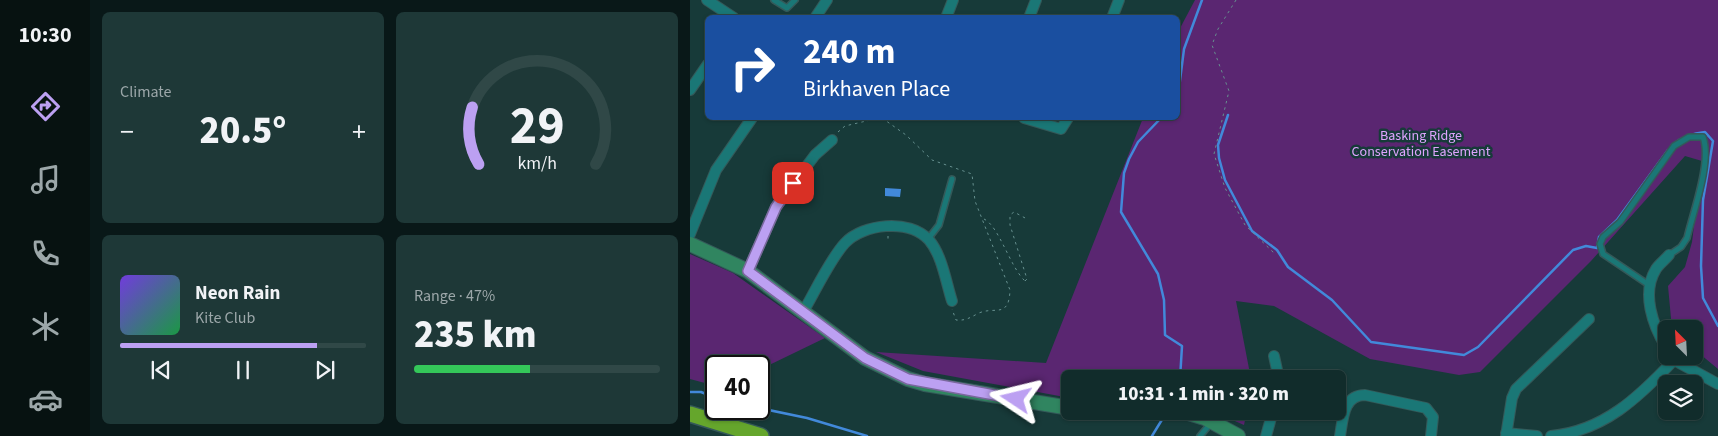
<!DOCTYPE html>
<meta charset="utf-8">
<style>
:root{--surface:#112c2b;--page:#1e3837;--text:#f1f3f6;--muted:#9ca7a9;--line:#304847;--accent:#bca0f2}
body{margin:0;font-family:"Source Sans 3",sans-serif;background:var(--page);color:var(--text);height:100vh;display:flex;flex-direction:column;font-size:19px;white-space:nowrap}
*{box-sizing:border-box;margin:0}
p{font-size:16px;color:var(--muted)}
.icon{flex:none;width:28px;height:28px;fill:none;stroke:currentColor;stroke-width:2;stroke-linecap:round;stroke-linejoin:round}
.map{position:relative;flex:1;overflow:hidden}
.sheet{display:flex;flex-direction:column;gap:12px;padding:12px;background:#091818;width:600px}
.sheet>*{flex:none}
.hud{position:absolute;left:15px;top:15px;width:475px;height:105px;border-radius:8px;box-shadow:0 1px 4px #0004,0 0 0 1px var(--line);background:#1a4fa0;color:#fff;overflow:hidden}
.needle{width:32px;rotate:336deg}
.buttons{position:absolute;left:968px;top:320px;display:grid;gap:10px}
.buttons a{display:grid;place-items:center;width:45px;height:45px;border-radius:8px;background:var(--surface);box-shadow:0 1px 4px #0004,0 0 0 1px var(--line);font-size:25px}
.speed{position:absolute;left:15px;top:355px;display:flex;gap:10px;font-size:25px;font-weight:700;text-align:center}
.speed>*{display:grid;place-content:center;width:65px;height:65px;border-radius:50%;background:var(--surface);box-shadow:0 1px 4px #0004,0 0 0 1px var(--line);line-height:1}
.speed .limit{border:2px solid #111;border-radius:8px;background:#fff;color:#111}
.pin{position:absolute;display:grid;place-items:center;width:42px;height:42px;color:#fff;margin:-21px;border-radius:10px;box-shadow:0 2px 8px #0006}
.me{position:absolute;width:55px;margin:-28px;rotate:280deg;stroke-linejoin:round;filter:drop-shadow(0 0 4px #0008)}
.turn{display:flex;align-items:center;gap:18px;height:105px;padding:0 15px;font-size:22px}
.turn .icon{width:65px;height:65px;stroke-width:2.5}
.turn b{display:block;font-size:35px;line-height:42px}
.big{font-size:38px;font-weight:800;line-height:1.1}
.sheet .card{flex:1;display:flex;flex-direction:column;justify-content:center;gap:8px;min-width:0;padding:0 18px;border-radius:8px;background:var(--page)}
.sheet .dial{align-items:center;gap:0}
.dial svg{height:130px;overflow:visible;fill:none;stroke:var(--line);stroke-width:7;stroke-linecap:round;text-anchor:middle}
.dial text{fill:var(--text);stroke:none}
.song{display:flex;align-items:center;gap:15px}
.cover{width:60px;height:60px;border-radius:8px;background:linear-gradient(135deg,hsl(260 70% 55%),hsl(140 70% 35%))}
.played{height:5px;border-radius:2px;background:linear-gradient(90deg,var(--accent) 80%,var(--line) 80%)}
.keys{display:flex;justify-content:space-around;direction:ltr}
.heat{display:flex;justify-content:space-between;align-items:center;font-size:28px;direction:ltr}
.charge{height:8px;border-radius:4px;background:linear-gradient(90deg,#34c759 47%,var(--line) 0)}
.sheet .tiles{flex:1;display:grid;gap:12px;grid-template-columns:repeat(2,1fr)}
.trip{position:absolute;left:371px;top:370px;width:285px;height:50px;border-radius:8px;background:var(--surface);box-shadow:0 1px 4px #0004,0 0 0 1px var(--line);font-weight:800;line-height:50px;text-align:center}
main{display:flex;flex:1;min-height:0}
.tabs{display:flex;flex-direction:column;width:90px;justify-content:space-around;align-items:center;background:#071211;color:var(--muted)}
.tabs .icon{width:35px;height:35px}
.tabs .on{color:var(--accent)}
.tabs b{font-size:22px;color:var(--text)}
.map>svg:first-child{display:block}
</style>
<main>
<nav class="tabs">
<b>10:30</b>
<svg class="icon on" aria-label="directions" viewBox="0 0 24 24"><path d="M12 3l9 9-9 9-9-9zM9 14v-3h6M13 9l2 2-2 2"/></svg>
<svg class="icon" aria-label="music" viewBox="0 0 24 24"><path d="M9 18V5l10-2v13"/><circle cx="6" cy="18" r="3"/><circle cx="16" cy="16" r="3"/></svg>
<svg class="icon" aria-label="phone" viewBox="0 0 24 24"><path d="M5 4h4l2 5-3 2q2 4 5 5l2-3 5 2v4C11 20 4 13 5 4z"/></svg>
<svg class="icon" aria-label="climate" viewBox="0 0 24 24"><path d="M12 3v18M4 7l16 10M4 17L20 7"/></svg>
<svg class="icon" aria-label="car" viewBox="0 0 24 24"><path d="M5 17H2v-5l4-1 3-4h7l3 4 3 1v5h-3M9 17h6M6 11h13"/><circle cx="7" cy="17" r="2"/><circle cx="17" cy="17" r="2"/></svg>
</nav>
<section class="sheet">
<div class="tiles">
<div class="card"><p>Climate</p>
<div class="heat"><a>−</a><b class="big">20.5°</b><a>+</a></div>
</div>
<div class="card dial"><svg viewBox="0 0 100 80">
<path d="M14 69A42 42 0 1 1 86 69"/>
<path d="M14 69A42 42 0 0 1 10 34" stroke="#bca0f2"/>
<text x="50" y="56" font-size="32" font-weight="700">29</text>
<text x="50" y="72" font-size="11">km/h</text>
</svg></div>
<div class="card">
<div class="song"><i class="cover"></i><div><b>Neon Rain</b><p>Kite Club</p></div></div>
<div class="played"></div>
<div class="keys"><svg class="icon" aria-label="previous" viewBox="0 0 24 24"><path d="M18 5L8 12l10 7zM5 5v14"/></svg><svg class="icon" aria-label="pause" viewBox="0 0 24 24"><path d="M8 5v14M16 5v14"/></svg><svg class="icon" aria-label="next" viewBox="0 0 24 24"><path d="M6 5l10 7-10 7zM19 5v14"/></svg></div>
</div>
<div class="card"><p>Range · 47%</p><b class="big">235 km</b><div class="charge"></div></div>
</div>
</section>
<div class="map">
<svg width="1028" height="436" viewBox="0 0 1028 436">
<rect width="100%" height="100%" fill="#173a39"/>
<path fill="#5a2671" d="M505,0H1028V369L1004,349V329H982L978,286L995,267L1002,242L1012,161L995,156L901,261L790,372L769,375L680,359L584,306L546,301L561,379H380V398L233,371L186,352L356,363L453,118H488V32Z
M0,254L43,273L135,338L69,370V366H26V386L0,379Z
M522,411H557L554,425Z"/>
<path fill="#4289da" d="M195,188L211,189L210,197L195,196Z"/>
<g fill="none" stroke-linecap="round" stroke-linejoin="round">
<path stroke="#4289da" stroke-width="2.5" d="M488,96L494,49L512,0
M538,115L528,145L529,158L535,180L562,231L587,250L598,267L642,300L681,342L774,355L788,347L883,250L896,246L907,248L909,237L927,220L978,150
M471,118L448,142L439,159L434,173L431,212L468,274L474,300L475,335L492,346L490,379
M982,145C992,137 1002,133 1015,132L1023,141L1013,200L1011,266L1013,298L1028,326
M0,392H11L26,398
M69,408L117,418L177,436
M462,436L473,418"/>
<g stroke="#345959" stroke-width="8">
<path id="lane" d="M84,0L97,8L105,0
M238,239L249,225L262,179
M959,285L913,254L910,244L913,237L930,222L984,146L999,137H1013C1022,162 1003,212 997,238L991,247L979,255
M510,436L521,423"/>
</g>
<g stroke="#345959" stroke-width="12">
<path id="street" d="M17,0L44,18
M125,18L137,0
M256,18L263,0
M339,18L346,0
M422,18L429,0
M0,90L18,64
M334,118L371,129L378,118
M0,234L26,170L62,118
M58,271L86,207L125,155L142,140
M113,312C125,292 140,259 155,243C173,224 219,218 239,240C252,255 256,282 262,301
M976,347C963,326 951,293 966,269C969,264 975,260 979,255
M584,356L589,379
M982,356L984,360L1028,384
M816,433L847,436
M576,436L583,411
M650,436C653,419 653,395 675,395L736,408L743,417L741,436
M816,436L822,398L826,389L899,319
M861,436C914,431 949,397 984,360"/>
</g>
<g stroke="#345959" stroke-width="16">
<path id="secondary" d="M0,244L58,271L175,358L218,379L235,384L380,408
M396,411L408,413L429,411
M492,411L515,418L548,436"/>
</g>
<g stroke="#345959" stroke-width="18">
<path id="highway" d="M0,414L71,436"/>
</g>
<path stroke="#66908f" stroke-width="1" stroke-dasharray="2.5 4" stroke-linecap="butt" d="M546,0L528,29L522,45L539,91L524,154L535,188L555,225L585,254
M192,118L216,135L242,160L282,174L285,201L320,290C319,319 305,306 289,313C281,317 276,321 266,320L262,309
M148,132L155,126L189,118
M294,219C309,226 320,267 335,281
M198,236V241
M335,281L337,279L320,225V215L324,212L337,219"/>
<use href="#lane" stroke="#1a7776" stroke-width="5"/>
<use href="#street" stroke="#1a7776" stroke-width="10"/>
<use href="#secondary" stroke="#308560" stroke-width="14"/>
<use href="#highway" stroke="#65a62c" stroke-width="15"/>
</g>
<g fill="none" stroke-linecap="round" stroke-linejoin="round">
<g stroke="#7a689d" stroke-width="12">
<path id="route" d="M103,183L86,207L58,271L175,358L218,379L326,399"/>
</g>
<use href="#route" stroke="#bca0f2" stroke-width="9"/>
</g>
<g text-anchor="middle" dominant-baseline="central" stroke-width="5" stroke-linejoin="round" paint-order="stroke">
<g font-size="14" fill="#dfa4fe" stroke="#173a39">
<text x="731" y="136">Basking Ridge<tspan x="731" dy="16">Conservation Easement</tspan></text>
</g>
</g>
</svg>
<div class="buttons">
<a><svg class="needle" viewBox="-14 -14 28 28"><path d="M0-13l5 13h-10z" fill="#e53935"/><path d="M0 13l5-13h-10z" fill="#9ca7a9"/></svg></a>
<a><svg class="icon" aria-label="layers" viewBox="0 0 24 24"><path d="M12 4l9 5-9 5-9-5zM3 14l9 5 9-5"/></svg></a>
</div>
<div class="speed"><div class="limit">40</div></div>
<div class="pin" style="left:103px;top:183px;background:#d93025"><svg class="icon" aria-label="arrive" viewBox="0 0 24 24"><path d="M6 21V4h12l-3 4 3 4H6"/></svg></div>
<svg class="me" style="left:326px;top:399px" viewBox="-20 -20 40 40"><path d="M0-17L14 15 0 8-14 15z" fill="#bca0f2" stroke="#fff" stroke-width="4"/></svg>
<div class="trip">10:31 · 1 min · 320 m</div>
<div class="hud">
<div class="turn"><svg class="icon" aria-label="right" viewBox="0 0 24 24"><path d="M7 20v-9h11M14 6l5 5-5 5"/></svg><div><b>240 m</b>Birkhaven Place</div></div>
</div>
</div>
</main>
